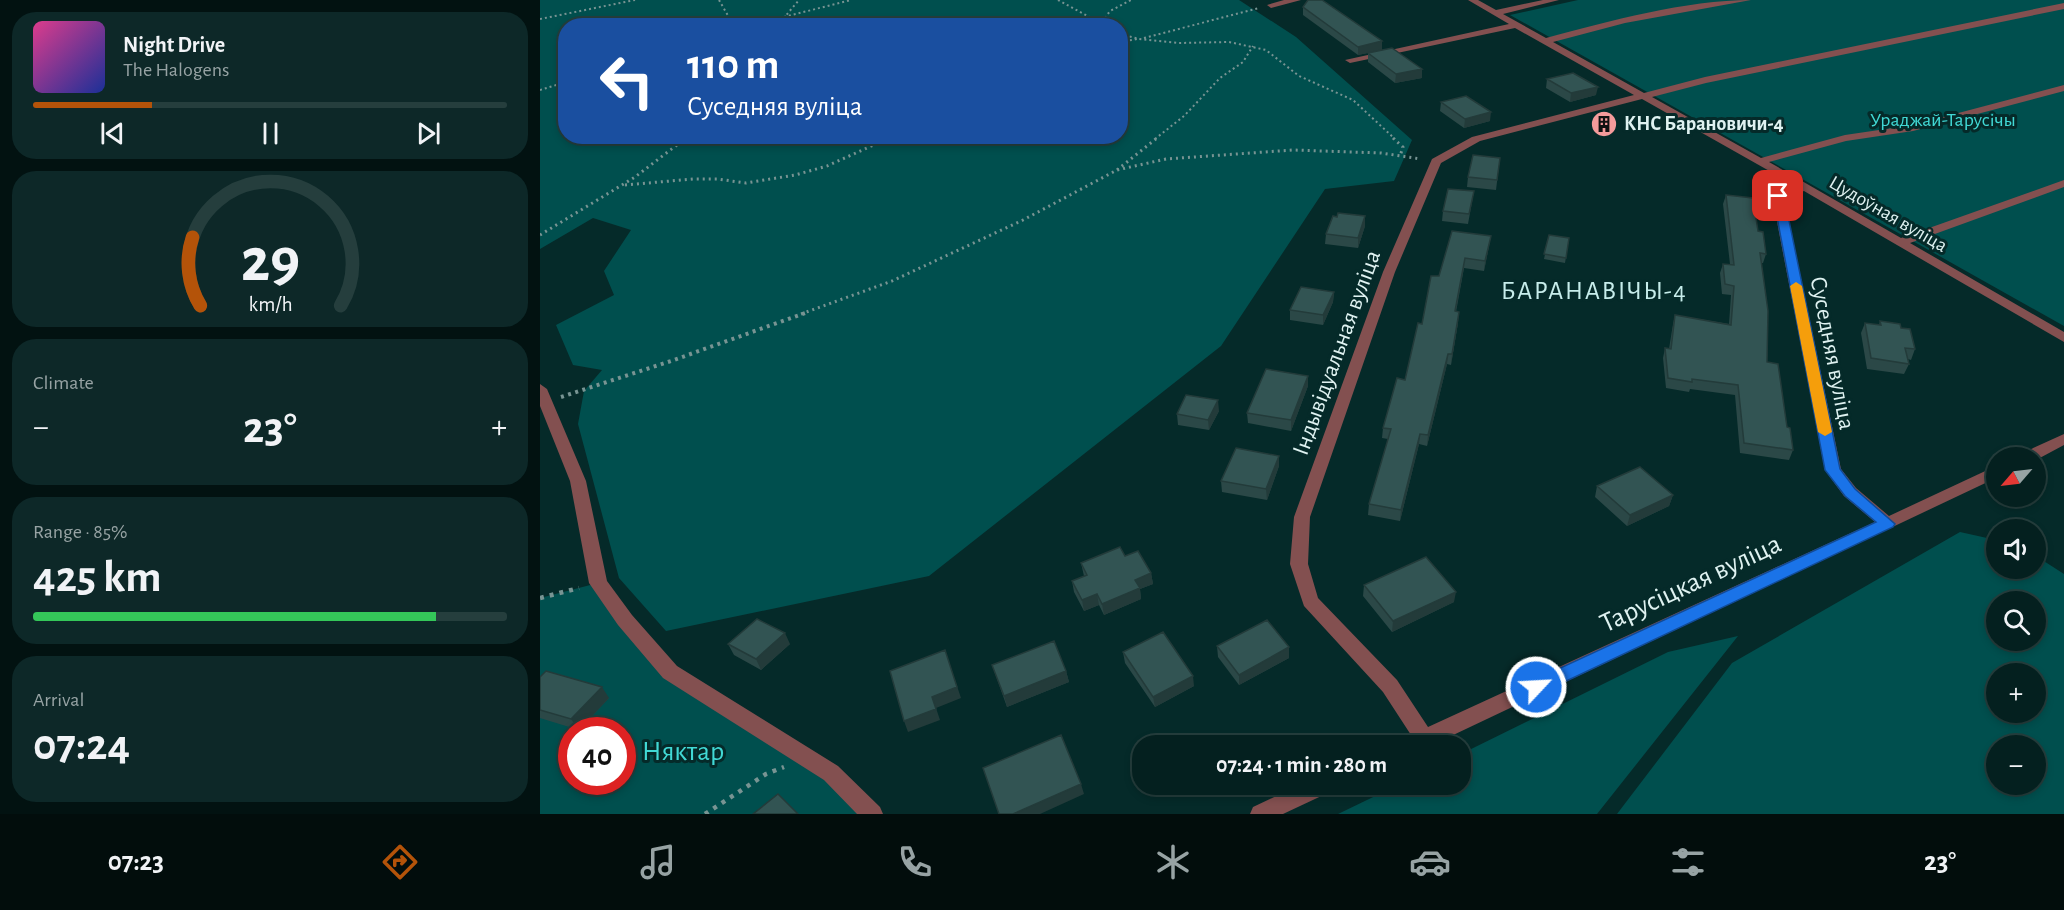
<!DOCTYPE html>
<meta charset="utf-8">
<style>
:root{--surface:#04201f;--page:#0d2828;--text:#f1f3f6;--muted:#97a3a4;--line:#253e3d;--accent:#b45309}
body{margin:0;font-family:"Alegreya Sans",sans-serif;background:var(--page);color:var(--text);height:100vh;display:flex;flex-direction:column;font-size:22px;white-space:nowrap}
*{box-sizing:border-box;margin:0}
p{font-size:20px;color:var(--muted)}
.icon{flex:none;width:33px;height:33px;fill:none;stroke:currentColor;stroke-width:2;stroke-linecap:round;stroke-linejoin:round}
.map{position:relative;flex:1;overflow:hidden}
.drawer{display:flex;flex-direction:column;gap:12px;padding:12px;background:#021211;width:540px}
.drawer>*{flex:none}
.guide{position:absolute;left:18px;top:18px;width:570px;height:126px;border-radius:24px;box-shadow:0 3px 9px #0003,0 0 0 2px var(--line);background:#1a4fa0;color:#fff;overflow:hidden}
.needle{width:39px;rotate:242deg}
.controls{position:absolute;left:1446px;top:447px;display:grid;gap:12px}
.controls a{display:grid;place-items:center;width:60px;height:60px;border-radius:50%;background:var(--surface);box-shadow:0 3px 9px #0003,0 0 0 2px var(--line);font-size:30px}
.speed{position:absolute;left:18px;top:717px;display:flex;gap:12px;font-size:30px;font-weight:700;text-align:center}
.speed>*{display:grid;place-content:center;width:78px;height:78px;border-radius:50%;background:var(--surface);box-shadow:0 3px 9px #0003,0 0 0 2px var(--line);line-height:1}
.speed .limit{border:9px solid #d22;background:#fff;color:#111}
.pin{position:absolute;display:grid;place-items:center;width:51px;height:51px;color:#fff;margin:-26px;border-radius:12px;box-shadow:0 3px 9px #0006}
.me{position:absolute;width:66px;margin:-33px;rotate:65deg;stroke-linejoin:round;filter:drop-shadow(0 0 4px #0008)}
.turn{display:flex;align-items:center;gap:21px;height:126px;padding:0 30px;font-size:27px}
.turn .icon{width:78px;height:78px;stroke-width:2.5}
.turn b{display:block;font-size:42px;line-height:51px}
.big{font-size:45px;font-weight:700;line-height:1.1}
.drawer .tile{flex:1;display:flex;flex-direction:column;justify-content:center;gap:9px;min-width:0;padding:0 21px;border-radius:24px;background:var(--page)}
.drawer .dial{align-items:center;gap:0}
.dial svg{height:156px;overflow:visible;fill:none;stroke:var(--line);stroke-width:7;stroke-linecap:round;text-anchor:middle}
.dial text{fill:var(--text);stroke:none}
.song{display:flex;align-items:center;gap:18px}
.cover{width:72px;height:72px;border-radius:9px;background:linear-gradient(135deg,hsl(330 70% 55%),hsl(230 70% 35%))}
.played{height:6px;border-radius:3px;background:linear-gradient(90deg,var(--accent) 25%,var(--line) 25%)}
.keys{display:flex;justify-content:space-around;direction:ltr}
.heat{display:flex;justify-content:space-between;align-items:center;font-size:33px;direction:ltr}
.charge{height:9px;border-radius:4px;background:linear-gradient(90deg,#34c759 85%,var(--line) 0)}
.trip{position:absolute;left:592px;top:735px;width:339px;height:60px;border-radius:24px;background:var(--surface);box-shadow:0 3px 9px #0003,0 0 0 2px var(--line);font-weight:700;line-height:60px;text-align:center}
.tab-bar{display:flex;height:96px;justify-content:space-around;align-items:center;background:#020d0c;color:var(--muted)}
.tab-bar .icon{width:42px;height:42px}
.tab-bar .current{color:var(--accent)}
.tab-bar b{font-size:27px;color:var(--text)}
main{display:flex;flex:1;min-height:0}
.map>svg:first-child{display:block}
</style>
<main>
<section class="drawer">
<div class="tile">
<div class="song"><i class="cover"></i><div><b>Night Drive</b><p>The Halogens</p></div></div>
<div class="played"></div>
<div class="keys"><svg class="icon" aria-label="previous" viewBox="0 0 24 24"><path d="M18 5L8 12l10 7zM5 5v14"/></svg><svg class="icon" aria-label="pause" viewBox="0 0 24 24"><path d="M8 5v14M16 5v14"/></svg><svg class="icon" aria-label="next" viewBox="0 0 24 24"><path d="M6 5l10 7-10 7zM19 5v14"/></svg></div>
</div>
<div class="tile dial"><svg viewBox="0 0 100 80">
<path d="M14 69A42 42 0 1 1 86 69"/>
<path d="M14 69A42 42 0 0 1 10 34" stroke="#b45309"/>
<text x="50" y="56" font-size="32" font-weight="700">29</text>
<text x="50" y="72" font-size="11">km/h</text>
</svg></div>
<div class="tile"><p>Climate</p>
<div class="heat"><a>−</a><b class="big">23°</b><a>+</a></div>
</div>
<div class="tile"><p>Range · 85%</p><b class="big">425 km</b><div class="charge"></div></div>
<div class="tile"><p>Arrival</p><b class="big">07:24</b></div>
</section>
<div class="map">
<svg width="1524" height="814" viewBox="0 0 1524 814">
<rect width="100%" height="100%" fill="#052a29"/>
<path fill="#004f4e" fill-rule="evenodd" d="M0,0H699L756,37L872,140L854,181L785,189L681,346L389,576L126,631L79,578L38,424L44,391L62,370L33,365L16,325L74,295L64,271L91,230L53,218L0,249ZM26,26H580V136H26Z
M1038,0H1524V326L970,15Z
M1420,532L1456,540V568H1496V556L1524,574V814H1077L1192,663ZM1456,602H1496V640H1456ZM1456,674H1496V712H1456ZM1456,746H1496V784H1456Z
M58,583L130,672L291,773L332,814H0V598ZM32,730H82V782H32Z
M1198,636L1057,814H798L858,785L921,784V754L1128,652Z"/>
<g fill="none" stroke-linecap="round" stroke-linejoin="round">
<path stroke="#789493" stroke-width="2" stroke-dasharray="2 3" stroke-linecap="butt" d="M179,0L194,26
M518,0L566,26
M244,17L311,0
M0,19L95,0
M237,26L259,0
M559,26L570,11L591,0
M580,34L599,39L638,43L689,42L726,50L759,76L813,100L855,139
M604,38L719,8
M580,42L597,39
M0,90L26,82
M145,139L148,136
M346,139L353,136
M615,139L644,116L680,78L703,62L713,46"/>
<path stroke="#789493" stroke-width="3" stroke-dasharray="2 4" stroke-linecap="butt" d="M853,138L863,147L860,156
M577,170L617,138
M85,185L153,179H177L206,183L255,175L287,166L349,138
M0,235L95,177L146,138
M261,314L352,281L483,220L577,170L626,159L753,150L841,153L881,159"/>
<path stroke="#789493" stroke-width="4" stroke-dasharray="3 4.5" stroke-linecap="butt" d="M21,397L131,361L265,313"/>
<path stroke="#789493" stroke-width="4.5" stroke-dasharray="4 6" stroke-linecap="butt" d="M0,598L39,588
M165,814L226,774L244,767"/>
<path fill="#835050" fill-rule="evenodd" d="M744,0H761L731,8L727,5Z
M928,0H938L956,10L1003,0H1019L963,14L1006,38C1069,21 1146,0 1211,0L1085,23L1013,42L1104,93L1165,77L1524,3V9L1166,83L1112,97L1221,158L1305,135L1373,125L1524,85V91L1373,131L1306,141L1229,162L1361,238L1524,180V187L1370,243L1524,332V342L1264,191L1244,198L1301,469L1316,488L1349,516L1456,466V478L890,746H858L861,740L871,735L843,692L764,606L750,564L754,517L843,272L892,159L932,137L1094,95L975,28L810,63L805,60L969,24ZM1102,99L1256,186L1232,196L1285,470L1304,496L1335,522L888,727L857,680L778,598L768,564L770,517L855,272L901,163L940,141Z
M0,384L7,389L46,481L67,581L92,615L137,666L298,766L340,807L343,814H317L284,780L123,678L78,625L49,583L30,481L0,406Z
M1524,434V445L1496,460V458H1478L1480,454Z
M762,784H795L792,791L743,814H710L713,807Z"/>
</g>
<path fill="#2b4847" d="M763,7L842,41V50L818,55L763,15Z
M828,53L882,69V78L855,83L828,62Z
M1007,79L1056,95L1030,102L1006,88Z
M901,102L950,121L924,128L900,111Z
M960,158L956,190L927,187L928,177Z
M934,191L928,224L902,221L903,211Z
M1186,195L1218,231L1226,254L1223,263H1221L1227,362L1247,427L1253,450L1249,460L1200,453L1195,395L1150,389L1149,392L1126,388L1123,358L1125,348L1129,349L1133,324L1135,315L1189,324L1191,295L1182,294L1180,273L1183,264H1190L1183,204Z
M825,226L818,248L785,244L786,234Z
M1009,235L1029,238L1025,263L1004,259Z
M951,236L944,271L924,268L916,312L918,323L911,365L907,364L887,446L879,444L860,521L828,515L829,504L848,439L842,438L843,428L865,380L882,324L899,276Z
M794,292L793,302L783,325L750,320V310Z
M1340,321L1361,328L1375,349L1371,360L1368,359L1369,364L1364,374L1327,369L1321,333L1325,323L1339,325Z
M768,376V386L751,431L708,423L707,413Z
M679,411L669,430L638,425L637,414Z
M739,456V466L727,500L682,492L681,481Z
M1057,486L1133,495L1129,506L1087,526L1055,497Z
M585,556L611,573L613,584L600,589L601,599L564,615L559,605L544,611L534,592L532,581L544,576L541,563Z
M824,585L914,602L852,632L823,596Z
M188,644H250L221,670L194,655Z
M677,646L749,647V658L699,685L678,657Z
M583,652L654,686L615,707L585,663Z
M452,665L526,671L529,682L467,707Z
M0,677L69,698L39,730L0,718Z"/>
<path fill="#233b3a" d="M842,41V50L818,55V47Z
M882,69V78L855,83L856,74Z
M1058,87L1056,95L1030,102L1031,93Z
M951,112L950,121L924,128L925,119Z
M825,216V226L818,248V238Z
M951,236L944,271L945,261Z
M794,292L793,302L783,325V315Z
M919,312L918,323L911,365L912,354Z
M908,354L907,364L887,446L888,435Z
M768,376V386L751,431V420Z
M678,400L679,411L669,430L668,420Z
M880,434L879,444L860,521L861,510Z
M739,456V466L727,500L726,489Z
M1133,495L1129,506L1087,526L1090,515Z
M611,573L613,584L600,589L601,599L564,615L562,604L595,580Z
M916,592L914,602L852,632L853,621Z
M557,594L559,605L544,611L542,600Z
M245,633L250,644L221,670L216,659Z
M749,647V658L699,685V675Z
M405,650L421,698L396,708L400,720L368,732L364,721L392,697Z
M526,671L529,682L467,707L464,696Z
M653,676L654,686L615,707L613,697Z
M62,687L69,698L39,730L31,719Z
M541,784L544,794L500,814H473Z"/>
<path fill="#325453" stroke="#233b3a" stroke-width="1.5" d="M768,0H782L842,41L818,47L763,7Z
M852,48L882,69L856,74L828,53Z
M1033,73L1058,87L1031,93L1007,79Z
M926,96L951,112L925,119L901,102Z
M933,155L960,158L957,180L928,177Z
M908,189L934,191L929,214L903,211Z
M1186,195L1213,198L1218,231L1223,232L1226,254L1220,253L1228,311L1227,362L1238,364L1247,427L1250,428L1253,450L1204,443L1198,385L1152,379V382L1128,378L1125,348L1131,349L1135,315L1191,325L1194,286L1185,284L1183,264L1194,265Z
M798,213L825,216L818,238L786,234L793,216L797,217Z
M912,231L951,236L945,261L925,258L915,311L919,312L912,354H908L888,435L880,434L861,510L829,504L851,429L843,428L857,378L865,380L878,323L882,324L891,276H899Z
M1009,235L1029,238L1026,258L1004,254Z
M761,287L794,292L783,315L750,310Z
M1340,321L1360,324L1361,328L1370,329L1375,349L1365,348L1369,364L1331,358L1325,323L1341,325Z
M726,369L768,376L751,420L707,413Z
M646,395L678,400L668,420L637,414Z
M696,448L739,456L726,489L681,481Z
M1100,467L1133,495L1090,515L1057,486Z
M580,547L585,556L598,551L611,573L595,580L600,588L562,604L557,594L542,600L532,581L547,575L541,563Z
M886,557L916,592L853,621L824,585Z
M217,619L245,633L216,659L188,644Z
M727,620L749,647L699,675L677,646Z
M623,632L653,676L613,697L583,652Z
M514,641L526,671L464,696L452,665Z
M405,650L417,687L392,697L396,709L364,721L350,671Z
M6,671L62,687L31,719L0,710V677Z
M521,735L541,784L473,814H459L443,768Z
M238,794L258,814H213Z"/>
<path fill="#1a73e8" stroke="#114b97" stroke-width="1.5" d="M1238,193L1244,196L1300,469L1315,489L1355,524L1353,527L1003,692L996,695L990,692L987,687L990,682L1336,522L1305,496L1285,470L1233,196Z"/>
<path fill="#f59e0b" d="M1256,282L1262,286L1292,432L1285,436L1278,432L1250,286Z"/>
<defs>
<g id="building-disc" transform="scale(1.35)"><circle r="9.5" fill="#f59b9b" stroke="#052a29"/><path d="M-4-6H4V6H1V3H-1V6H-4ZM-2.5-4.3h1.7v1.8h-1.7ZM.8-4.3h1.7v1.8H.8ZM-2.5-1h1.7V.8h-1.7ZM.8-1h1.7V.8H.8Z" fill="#111"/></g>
</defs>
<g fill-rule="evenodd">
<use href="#building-disc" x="1064" y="124"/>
</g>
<g text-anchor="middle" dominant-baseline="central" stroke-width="6" stroke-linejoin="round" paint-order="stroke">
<g font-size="20" fill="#41d9d5" stroke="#052a29">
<text x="1403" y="120">Ураджай-Тарусічы</text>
</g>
<g font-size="20" font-weight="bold" fill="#dff2f1" stroke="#052a29" text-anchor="start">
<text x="1084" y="124">КНС Барановичи-4</text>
</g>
<g font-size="20" fill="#dff2f1" stroke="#052a29">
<text transform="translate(1348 214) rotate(30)">Цудоўная вуліца</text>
</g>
<g font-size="24" fill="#dff2f1" stroke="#052a29">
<text transform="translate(797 353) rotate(-70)">Індывідуальная вуліца</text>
<text transform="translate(1292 353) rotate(79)">Суседняя вуліца</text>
</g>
<g font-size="26" letter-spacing="1.5" fill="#c7edeb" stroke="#052a29">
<text x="1054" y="291">БАРАНАВІЧЫ-4</text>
</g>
<g font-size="28" fill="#dff2f1" stroke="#052a29">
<text transform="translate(1151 584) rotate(-25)">Тарусіцкая вуліца</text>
</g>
<g font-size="28" fill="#41d9d5" stroke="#052a29">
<text x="143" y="752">Няктар</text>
</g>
</g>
</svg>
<div class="controls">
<a><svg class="needle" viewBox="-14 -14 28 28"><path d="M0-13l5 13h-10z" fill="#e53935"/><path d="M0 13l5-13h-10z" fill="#97a3a4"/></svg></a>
<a><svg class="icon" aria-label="sound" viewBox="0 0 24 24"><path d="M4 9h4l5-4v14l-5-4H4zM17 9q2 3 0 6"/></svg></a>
<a><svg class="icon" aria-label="search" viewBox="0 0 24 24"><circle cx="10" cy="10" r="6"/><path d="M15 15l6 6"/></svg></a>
<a>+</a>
<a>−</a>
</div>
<div class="speed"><div class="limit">40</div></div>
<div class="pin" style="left:1238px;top:196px;background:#d93025"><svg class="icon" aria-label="arrive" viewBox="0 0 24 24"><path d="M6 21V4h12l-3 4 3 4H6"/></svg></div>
<svg class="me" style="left:996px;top:687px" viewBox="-20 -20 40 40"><circle r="17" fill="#1a73e8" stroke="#fff" stroke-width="3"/><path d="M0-11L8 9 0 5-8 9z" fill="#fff"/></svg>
<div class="trip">07:24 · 1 min · 280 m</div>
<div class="guide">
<div class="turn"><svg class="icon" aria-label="left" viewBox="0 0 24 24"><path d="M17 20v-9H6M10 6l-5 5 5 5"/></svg><div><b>110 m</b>Суседняя вуліца</div></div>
</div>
</div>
</main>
<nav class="tab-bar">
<b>07:23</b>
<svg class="icon current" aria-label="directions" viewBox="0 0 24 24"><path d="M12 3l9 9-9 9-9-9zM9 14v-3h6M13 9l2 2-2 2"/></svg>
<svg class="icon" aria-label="music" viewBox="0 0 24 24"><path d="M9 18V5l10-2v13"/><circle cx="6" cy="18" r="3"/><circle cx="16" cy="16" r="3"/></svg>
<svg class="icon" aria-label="phone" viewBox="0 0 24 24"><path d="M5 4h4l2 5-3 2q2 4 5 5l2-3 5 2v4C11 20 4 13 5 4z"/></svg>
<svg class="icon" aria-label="climate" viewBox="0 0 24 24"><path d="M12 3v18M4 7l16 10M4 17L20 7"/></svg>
<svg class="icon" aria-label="car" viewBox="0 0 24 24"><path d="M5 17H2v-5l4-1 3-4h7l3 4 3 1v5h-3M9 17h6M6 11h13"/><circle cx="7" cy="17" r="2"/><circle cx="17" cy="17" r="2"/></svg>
<svg class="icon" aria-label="filters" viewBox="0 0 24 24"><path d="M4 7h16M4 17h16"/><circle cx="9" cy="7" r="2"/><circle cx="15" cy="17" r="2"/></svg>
<b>23°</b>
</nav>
